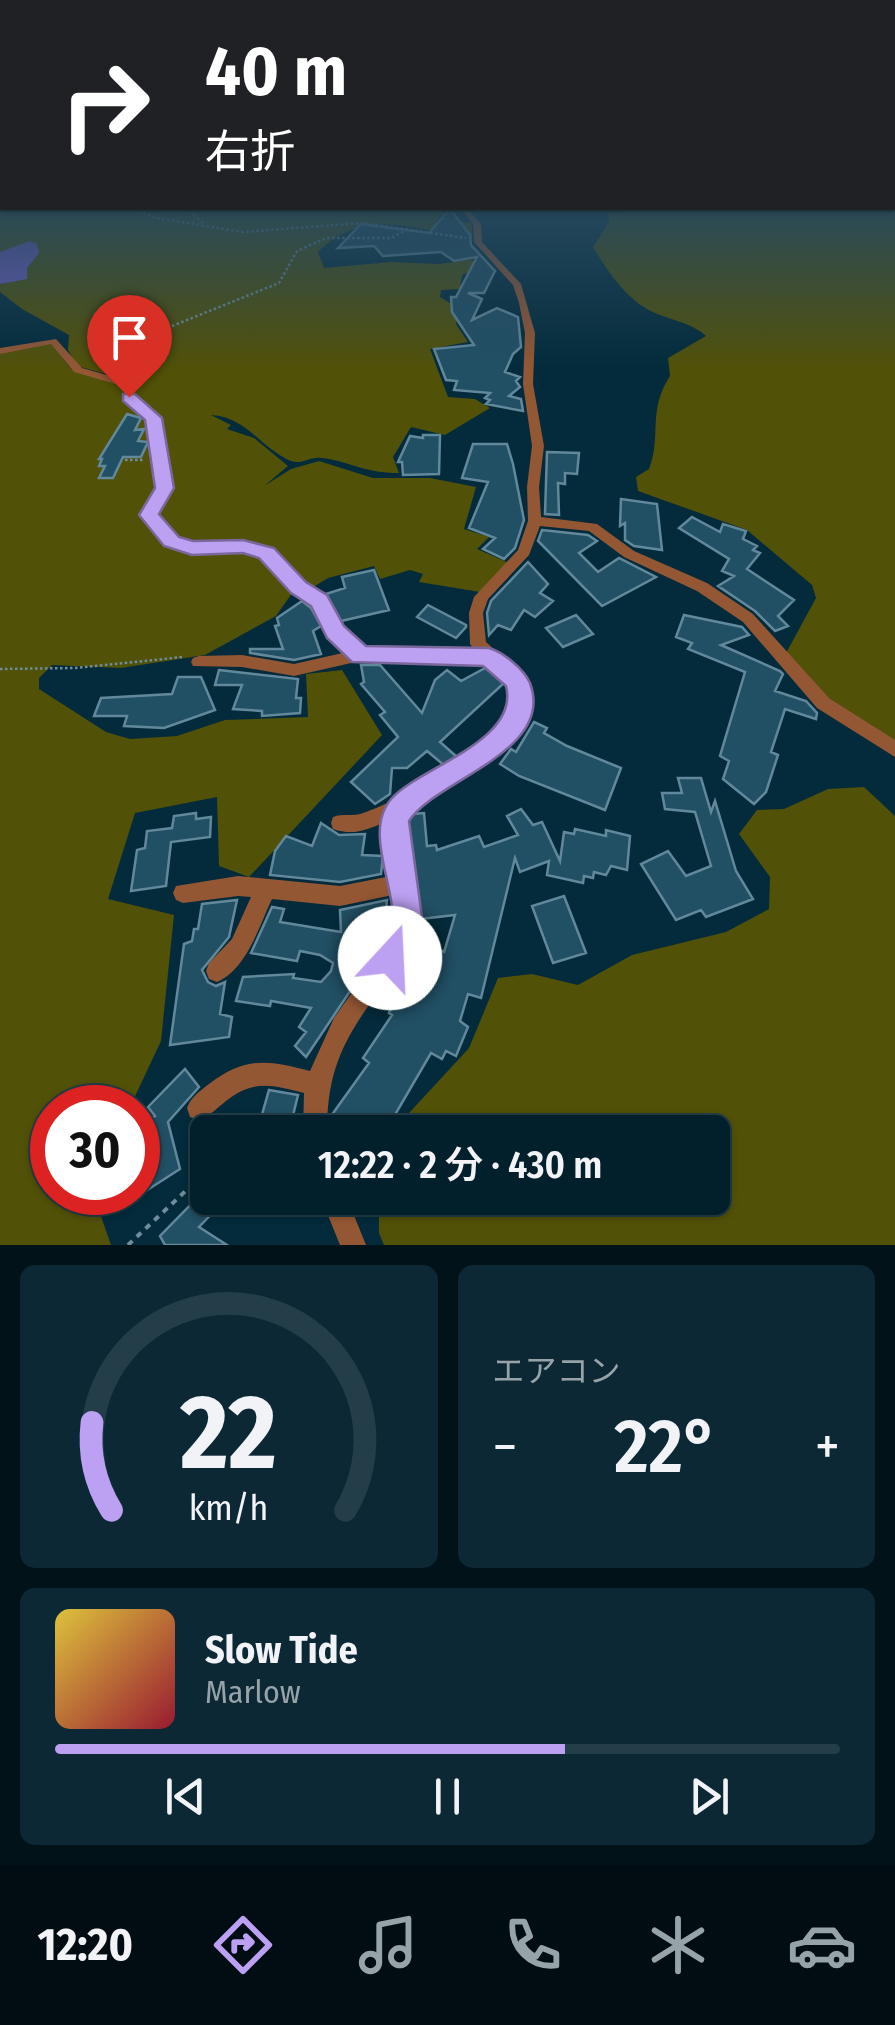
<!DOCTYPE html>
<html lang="ja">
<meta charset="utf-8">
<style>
:root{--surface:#02202c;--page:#0c2834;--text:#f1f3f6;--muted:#96a3a9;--line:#233e48;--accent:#bca0f2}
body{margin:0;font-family:"Fira Sans Condensed","Noto Sans JP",sans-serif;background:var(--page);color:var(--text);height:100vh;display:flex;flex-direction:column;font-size:38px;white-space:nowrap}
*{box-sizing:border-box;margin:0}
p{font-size:32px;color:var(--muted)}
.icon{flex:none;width:55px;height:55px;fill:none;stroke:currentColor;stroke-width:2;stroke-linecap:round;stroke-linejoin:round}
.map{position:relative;height:1245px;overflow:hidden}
.sheet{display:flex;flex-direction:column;gap:20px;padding:20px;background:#011218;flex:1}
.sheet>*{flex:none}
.top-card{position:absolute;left:0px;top:0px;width:895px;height:210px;box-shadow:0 2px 8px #0004,0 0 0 2px var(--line);background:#202124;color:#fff;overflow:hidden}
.speed{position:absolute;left:30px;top:1085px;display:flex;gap:20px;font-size:50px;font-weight:700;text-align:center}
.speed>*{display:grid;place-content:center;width:130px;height:130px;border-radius:50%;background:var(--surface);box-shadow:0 2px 8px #0004,0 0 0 2px var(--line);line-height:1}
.speed .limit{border:15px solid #d22;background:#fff;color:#111}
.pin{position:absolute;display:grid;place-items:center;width:85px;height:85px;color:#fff;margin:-102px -42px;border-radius:50% 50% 50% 0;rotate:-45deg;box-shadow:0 0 10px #0007}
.pin .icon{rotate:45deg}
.me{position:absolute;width:110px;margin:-55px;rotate:20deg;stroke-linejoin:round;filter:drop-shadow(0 0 8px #0008)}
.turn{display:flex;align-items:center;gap:35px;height:210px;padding:0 40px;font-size:45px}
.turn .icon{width:130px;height:130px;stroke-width:2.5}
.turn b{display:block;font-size:70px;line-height:85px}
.big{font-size:75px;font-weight:600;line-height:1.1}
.sheet .widget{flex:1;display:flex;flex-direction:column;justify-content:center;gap:15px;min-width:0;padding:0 35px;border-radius:15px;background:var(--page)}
.sheet .dial{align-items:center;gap:0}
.dial svg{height:260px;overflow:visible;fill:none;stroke:var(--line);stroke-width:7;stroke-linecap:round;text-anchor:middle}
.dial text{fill:var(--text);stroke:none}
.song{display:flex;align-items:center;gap:30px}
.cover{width:120px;height:120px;border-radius:15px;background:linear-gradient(135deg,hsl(50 70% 55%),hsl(350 70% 35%))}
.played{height:10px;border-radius:5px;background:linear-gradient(90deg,var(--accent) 65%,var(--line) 65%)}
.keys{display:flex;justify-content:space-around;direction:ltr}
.heat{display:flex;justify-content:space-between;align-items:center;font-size:55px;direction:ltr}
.sheet .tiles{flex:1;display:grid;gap:20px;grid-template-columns:1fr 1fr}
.widget:last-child{grid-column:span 2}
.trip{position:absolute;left:190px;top:1115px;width:540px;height:100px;border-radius:15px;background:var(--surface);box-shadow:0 2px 8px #0004,0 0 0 2px var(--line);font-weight:600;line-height:100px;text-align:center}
.dock{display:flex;height:160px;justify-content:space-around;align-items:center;background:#010d12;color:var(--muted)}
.dock .icon{width:70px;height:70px}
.dock .current{color:var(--accent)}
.dock b{font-size:45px;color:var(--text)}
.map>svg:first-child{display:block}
</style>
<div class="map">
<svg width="895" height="1245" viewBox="0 0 895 1245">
<rect width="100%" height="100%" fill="#032b3b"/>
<path fill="#515108" d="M0,194L2,208H461H449L439,218L472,223V238C415,230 364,205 318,252L324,268L391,262L438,264L470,260L488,264L462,275L460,289L441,290L440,297L450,303L458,317L456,324L468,342L430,349L448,397L475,399L490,408L445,435L411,427L393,457L399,473C363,473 352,462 322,458C310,456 302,465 291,461C260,448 247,417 211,415L231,425L227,429L254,438L288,466L264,486L291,469L319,461L373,478H430L476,487L464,529L489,537L477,549L509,563L480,592L419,582L423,574L410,570L380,579L374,566L328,578L310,589C294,576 282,554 263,547C217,532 195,567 156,516L167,492L157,417L133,396L128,380L77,366L68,350L69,335L22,309L0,292V284C25,281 30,264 33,241L0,252Z
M893,194H895V741L826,696L785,655L816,598L812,585L747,530L638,491L636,477L649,469C662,436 647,411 670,376L668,358L706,336C690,321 666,320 647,309C624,296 606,269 593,247L609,222L608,213L629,211L628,208H892Z
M50,342L71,369L122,382L150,420L162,489L146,513L179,548L258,552L295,589L276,616L205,655L121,668L52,665L39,678V689L106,732L130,739L177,736L225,720L308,717L306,674L342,670L382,735L249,877L219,866L217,797L135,813L108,899L174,915L161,1041L130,1107L52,1108V1192L93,1193L111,1245H0V352Z
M864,787L895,816V1245H384L379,1233V1198H712V1132H399L410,1112L469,1048L498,978L532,974L578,985L632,955L726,932L769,909L770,877L739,834L757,810L784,809L828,789Z"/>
<path fill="#705cc0" d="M30,241L37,244L39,253L27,268V279L0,284V252Z"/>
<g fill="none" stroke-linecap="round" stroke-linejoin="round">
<path fill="#705cc0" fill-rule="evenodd" d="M892,194H895V200L892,199Z"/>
</g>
<path fill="#214f64" stroke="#62889b" stroke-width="2.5" d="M450,209L470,235L471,245L495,271L484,293H468L482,299L472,320L497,308L518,317L521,347L513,354L505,372L520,377L516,381L520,387L509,396L521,399L523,411L486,404L490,400L485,398L490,393L454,390L457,381L446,380L434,349L474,345L452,312L451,297H456L477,257L454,261L441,252L383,256L374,246L338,248L361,224L429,233Z
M127,414L141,418L135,430L144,429L138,441L148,442L141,457H123L113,478H99L105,466H99L102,459H99Z
M423,435H440L439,474L403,475L402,462H398L410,436L423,438Z
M473,444H507L513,464L524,520L515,548L504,559L483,549L495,538L469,528L488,482L462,478Z
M547,452L579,453L577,474L565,473V484L558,483L559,515L545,514Z
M621,499L657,504L662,550L634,546L625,540V523L620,526Z
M692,517L720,532L723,524L746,531L743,539L757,546L753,550L760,553L747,569L794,600L778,616L788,626L775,631L755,611L718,586L734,576L722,571L729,559L679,528Z
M542,530L588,535L597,541L579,553L598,572L619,558L656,577L602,606L538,541Z
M528,562L548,584L540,593L553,601L535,617L524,610L511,630L498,625L489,635L487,613L491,601Z
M374,570L389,610L341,621L326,594L345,588L342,577Z
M302,601L311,608L321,626L313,631L321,654L294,660L250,653V649H283L275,626L279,625L277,618Z
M428,605L466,625V627L456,638L417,617Z
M576,615L593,634L563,647L546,628Z
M684,615L742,627L749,635L721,645L780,671L783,674L775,691L806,701L817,713L816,719L785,709L771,752L778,755L766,792L754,804L723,779L729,761L720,756L745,672L688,649L692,643L676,637Z
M361,665H380L422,713L435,680L447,670L461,681L487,667L504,683L440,742L457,757L445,766L427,751L407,768H392L390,794L375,804L351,782L398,737L380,715L385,712L361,684L364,682Z
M219,670L298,679L296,698H301L300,713L262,716V711L233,709L242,685H215Z
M178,677H201L215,710L164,728L124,726L127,716H94L101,698L172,694Z
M534,722L547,728L544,733L567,746L621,768L605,810L519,776L500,764L511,749L516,752Z
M678,778H701L711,812L715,801L736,871L753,899L706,917L701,910L676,920L641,864L668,851L686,876L711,866L695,812L665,809L662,793H682Z
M521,809L533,825L542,822L560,861L564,832L574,834L575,829L606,836V830L630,836L627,870L611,866L606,875L594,872L593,878L584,876L583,883L547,875L549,861L520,872L515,858L481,998L468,994L460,1021L468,1027L456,1056L446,1051L442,1059L431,1053L385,1132H331L334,1120L331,1116L369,1063L363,1058L392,1015L389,1013L392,1004L382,994L396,974L399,1001L420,999L416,945L419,939L444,952L455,915L420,919L408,821L413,814L424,813L427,846L436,845L437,850L479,836L484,847L518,835L507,816Z
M196,813V819L211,817L210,837L171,842L166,886L131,891L137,850L145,848L147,831L172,828L174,816Z
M321,823L339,835L365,834L362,855L383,856L381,874L340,882L270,875L275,851L286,836L312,846Z
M564,896L586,953L553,963L532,906Z
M237,900L229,937L202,970L208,982L216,986L225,982L220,1014L232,1017L229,1037L170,1045L184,944L192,941L194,929H198L202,904Z
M387,900L383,942L306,1057L295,1046L306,1032L299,1027L311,1008L271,1001L270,1006L236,1001L243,977L294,974L293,978L321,982L331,971L333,963L320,955L300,951L297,961L251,953L272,907L284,909L280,922L341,932L340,910Z
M185,1069L199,1087L168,1122L180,1169L138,1196V1127L155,1116L148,1107Z
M269,1090L298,1095L289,1132H257Z
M208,1187V1198H227L199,1227L227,1245H165L160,1236Z"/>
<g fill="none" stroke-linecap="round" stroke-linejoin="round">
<path stroke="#6f8d9a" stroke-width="2.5" stroke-dasharray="2.5 2.5" stroke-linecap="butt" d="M129,208L157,218L243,232L362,223L466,238
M186,208L204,224
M172,326L279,283L297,251L326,238H391L410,228
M125,460H144
M0,669L75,668L183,657"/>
<path stroke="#6f8d9a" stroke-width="4" stroke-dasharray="6 6" stroke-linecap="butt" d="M128,1245L208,1170"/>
<path fill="#945734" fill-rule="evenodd" d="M460,208H467L481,224L482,242L521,284L535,333L533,384L544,446L539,487L541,517L597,524L634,551L707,583L753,614L829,698L895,740V757L817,708L743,622L697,591L624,557L589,531L540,526L529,555L488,599L483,613L486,642C498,654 517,664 524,680C549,735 447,789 410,811L404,820L418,932C411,951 396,967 384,984C346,1036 327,1066 327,1132H303L304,1093C272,1085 254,1079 226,1101C217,1108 210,1116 199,1120L190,1117L187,1108C191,1097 200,1091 209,1084C245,1056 268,1060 310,1071L334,1018L397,929L393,895L340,906L272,899C259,926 247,969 217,982L209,979L206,971L209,963L232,939L251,897L238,896L183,903L176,900L173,893L176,886L238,876L340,886L391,876L385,822C367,830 353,836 333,829L331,823L333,817C343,813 353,817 363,813C398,802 511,739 513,700C514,683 500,673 488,663L360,661L294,676L242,667L193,666L191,662L193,658L199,656L242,655L294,664L347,652L331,636L314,605L294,591L262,556L243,552L177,549L166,545L143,515L157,494L159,483L148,419L125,399L123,386L74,372L51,344L0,354V348L56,339L82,368L132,382L134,396L159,418L171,483L169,494L156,515L176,539L183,541L243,542L272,550L304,583L324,597L341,628L364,649L475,651L470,644L469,613L474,597L518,550L528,521L527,487L532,446L523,384L525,333L519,303L513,285L474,242L473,224Z
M321,1198H347L366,1245H340Z"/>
</g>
<linearGradient id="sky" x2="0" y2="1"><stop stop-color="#021820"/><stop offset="0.53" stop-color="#284a60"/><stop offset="1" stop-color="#284a60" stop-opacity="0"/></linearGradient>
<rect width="895" height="369" fill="url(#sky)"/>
<path fill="#bca0f2" stroke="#7a689d" stroke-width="2.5" d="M123,394H135L162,418L174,488L159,514L179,537L193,541L243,540L274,548L306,582L327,595L344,626L366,646L489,648C503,652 524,669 530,683C556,752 435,780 409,821L424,932L401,970L390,975L378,970L373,958C378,948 390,936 392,925C397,887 362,831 392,798C420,767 520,741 506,686L483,666L352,662L327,638L311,606L291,593L259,558L243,553L192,555L164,546L139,515L155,488L145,420L123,401Z"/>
</svg>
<div class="speed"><div class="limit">30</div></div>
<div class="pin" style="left:129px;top:397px;background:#d93025"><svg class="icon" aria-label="arrive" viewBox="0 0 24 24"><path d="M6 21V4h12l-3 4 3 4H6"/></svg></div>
<svg class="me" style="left:390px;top:958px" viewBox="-20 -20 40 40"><circle r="19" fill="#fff"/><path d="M0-13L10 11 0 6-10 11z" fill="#bca0f2"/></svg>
<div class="trip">12:22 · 2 分 · 430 m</div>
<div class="top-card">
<div class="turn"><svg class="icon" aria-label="right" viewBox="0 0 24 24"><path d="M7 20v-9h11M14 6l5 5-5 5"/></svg><div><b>40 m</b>右折</div></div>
</div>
</div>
<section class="sheet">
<div class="tiles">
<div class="widget dial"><svg viewBox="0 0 100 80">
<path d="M14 69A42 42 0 1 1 86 69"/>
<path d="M14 69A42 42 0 0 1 8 42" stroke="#bca0f2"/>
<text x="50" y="56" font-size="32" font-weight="700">22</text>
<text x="50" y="72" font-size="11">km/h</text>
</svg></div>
<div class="widget"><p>エアコン</p>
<div class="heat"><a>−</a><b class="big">22°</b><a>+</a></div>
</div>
<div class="widget">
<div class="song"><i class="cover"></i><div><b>Slow Tide</b><p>Marlow</p></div></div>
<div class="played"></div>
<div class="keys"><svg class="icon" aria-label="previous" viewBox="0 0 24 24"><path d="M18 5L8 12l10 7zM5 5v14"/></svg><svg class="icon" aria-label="pause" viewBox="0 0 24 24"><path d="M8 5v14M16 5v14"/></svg><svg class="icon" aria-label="next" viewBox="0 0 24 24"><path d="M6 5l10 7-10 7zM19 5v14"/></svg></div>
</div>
</div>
</section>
<nav class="dock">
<b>12:20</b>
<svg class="icon current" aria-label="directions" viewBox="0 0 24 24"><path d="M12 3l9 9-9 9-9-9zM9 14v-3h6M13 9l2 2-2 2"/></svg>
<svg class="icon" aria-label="music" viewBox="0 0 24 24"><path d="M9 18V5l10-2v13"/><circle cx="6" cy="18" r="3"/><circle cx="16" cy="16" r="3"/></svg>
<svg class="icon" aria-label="phone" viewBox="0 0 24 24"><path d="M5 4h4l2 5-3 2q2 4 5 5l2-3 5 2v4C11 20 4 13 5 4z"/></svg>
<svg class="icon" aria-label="climate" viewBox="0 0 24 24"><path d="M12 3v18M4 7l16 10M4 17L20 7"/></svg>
<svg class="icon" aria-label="car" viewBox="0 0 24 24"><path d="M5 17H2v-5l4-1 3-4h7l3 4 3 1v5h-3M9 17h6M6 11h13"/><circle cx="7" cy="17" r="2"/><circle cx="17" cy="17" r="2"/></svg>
</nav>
